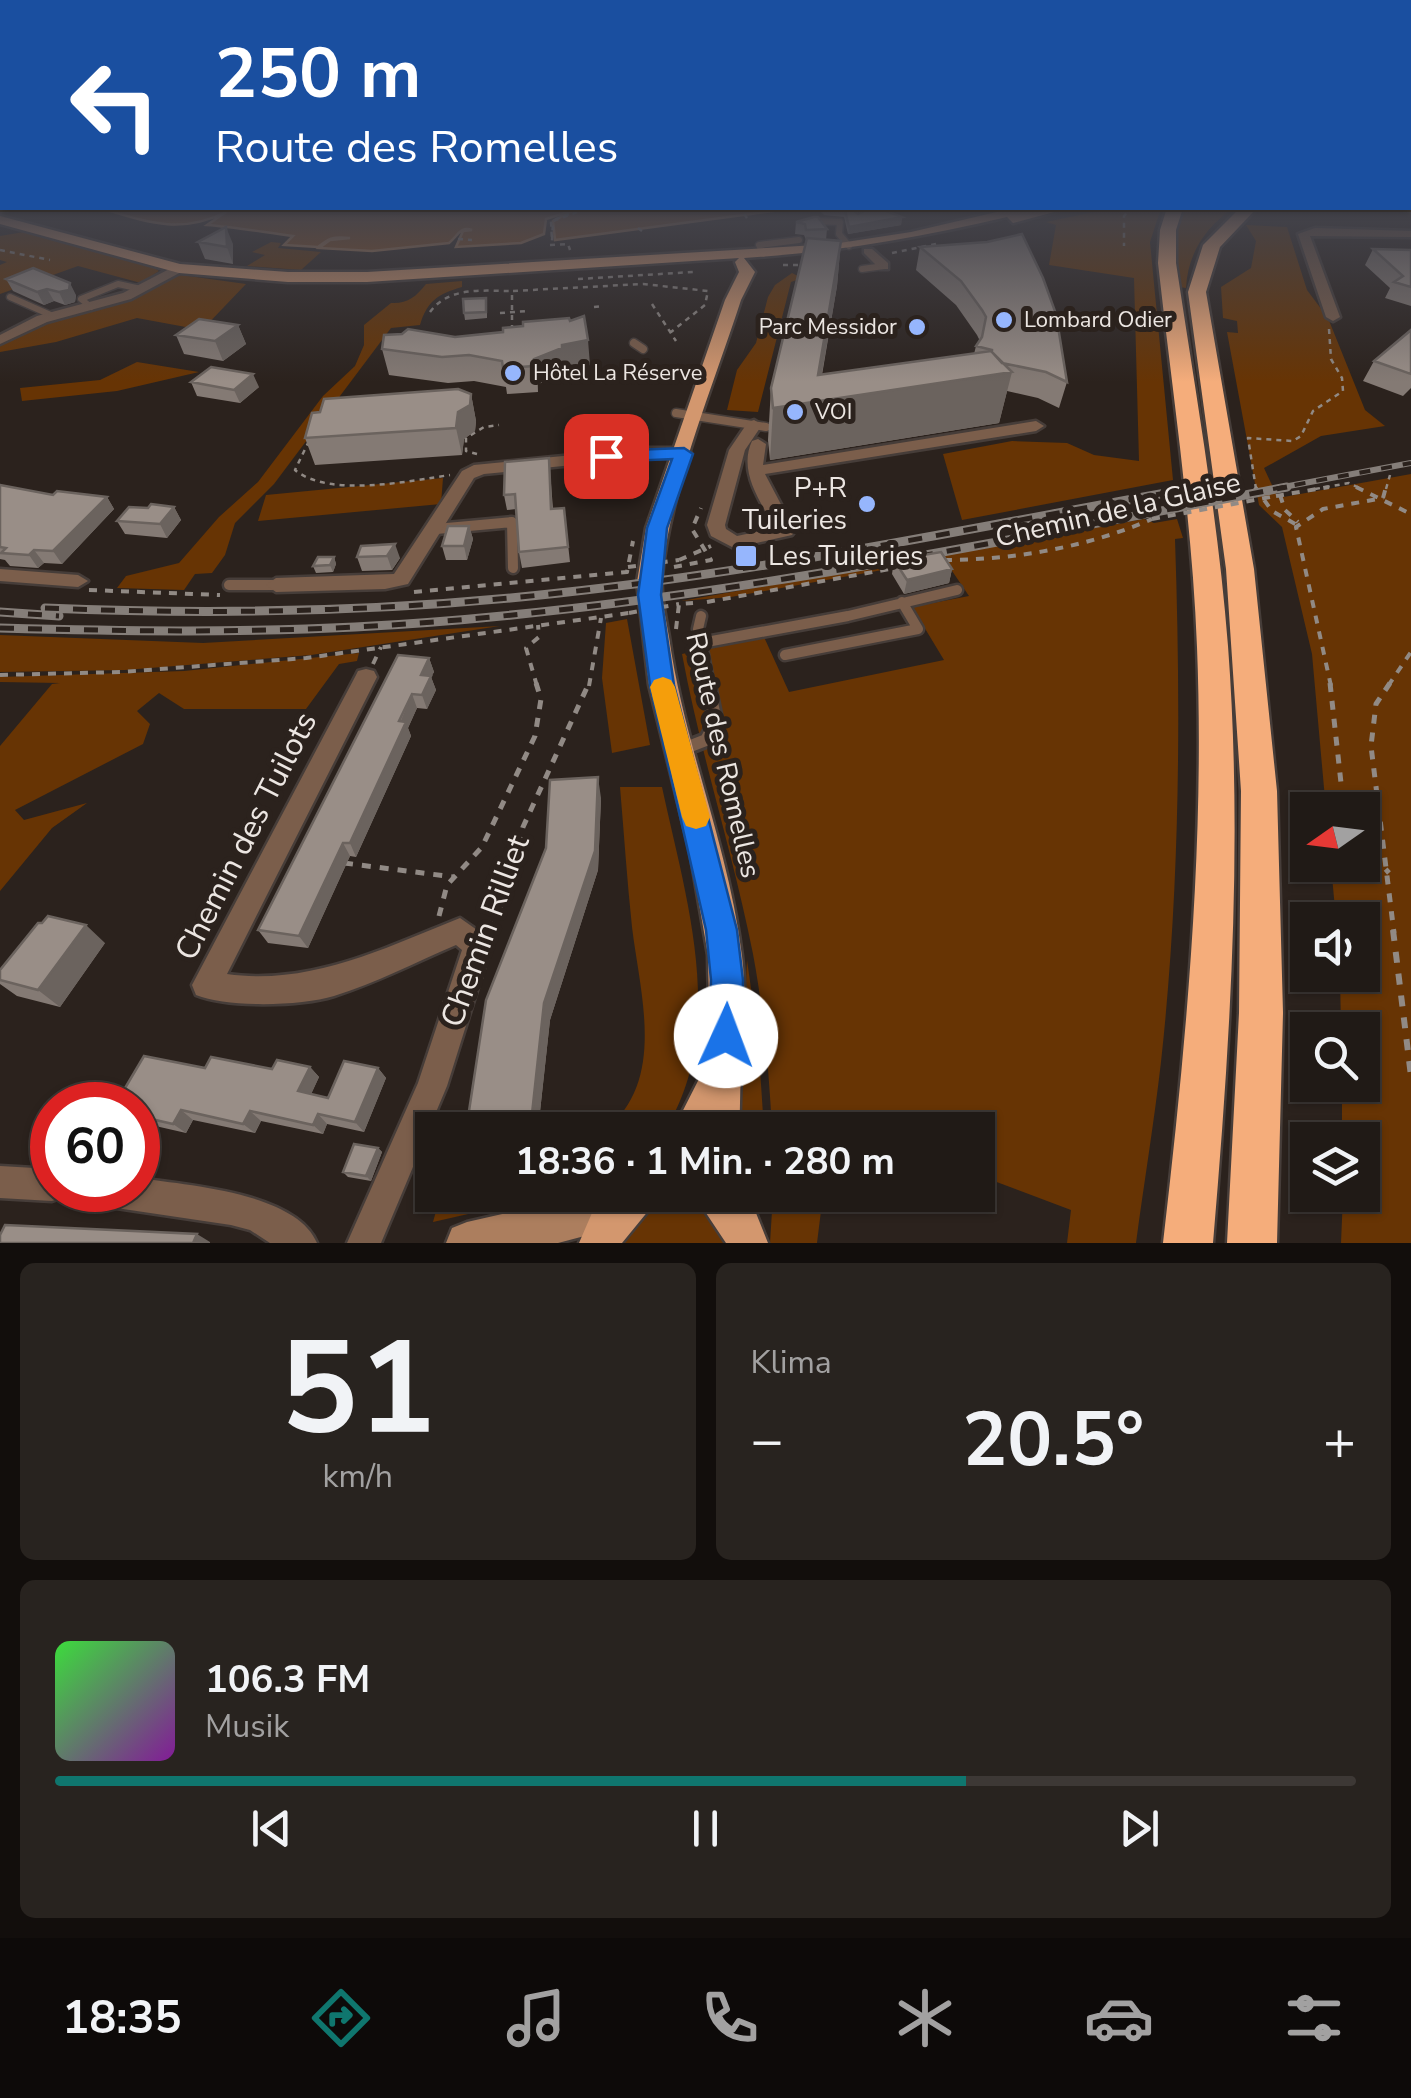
<!DOCTYPE html>
<html lang="de">
<meta charset="utf-8">
<style>
:root{--surface:#201a16;--page:#28231f;--text:#f1f3f6;--muted:#a2a1a1;--line:#3d3835;--accent:#0f766e}
body{margin:0;font-family:"Nunito Sans",sans-serif;background:var(--page);color:var(--text);height:100vh;display:flex;flex-direction:column;font-size:38px;white-space:nowrap}
*{box-sizing:border-box;margin:0}
p{font-size:32px;color:var(--muted)}
.icon{flex:none;width:55px;height:55px;fill:none;stroke:currentColor;stroke-width:2;stroke-linecap:round;stroke-linejoin:round}
.map{position:relative;height:1243px;overflow:hidden}
.sheet{display:flex;flex-direction:column;gap:20px;padding:20px;background:#120e0c;flex:1}
.sheet>*{flex:none}
.hud{position:absolute;left:0px;top:0px;width:1412px;height:210px;box-shadow:0 2px 8px #0004,0 0 0 2px var(--line);background:#1a4fa0;color:#fff;overflow:hidden}
.needle{width:65px;rotate:256deg}
.buttons{position:absolute;left:1290px;top:792px;display:grid;gap:20px}
.buttons a{display:grid;place-items:center;width:90px;height:90px;border-radius:0px;background:var(--surface);box-shadow:0 2px 8px #0004,0 0 0 2px var(--line);font-size:50px}
.speed{position:absolute;left:30px;top:1082px;display:flex;gap:20px;font-size:50px;font-weight:700;text-align:center}
.speed>*{display:grid;place-content:center;width:130px;height:130px;border-radius:50%;background:var(--surface);box-shadow:0 2px 8px #0004,0 0 0 2px var(--line);line-height:1}
.speed .limit{border:15px solid #d22;background:#fff;color:#111}
.pin{position:absolute;display:grid;place-items:center;width:85px;height:85px;color:#fff;margin:-42px;border-radius:20px;box-shadow:0 5px 15px #0006}
.me{position:absolute;width:110px;margin:-55px;rotate:2deg;stroke-linejoin:round;filter:drop-shadow(0 0 8px #0008)}
.turn{display:flex;align-items:center;gap:35px;height:210px;padding:0 50px;font-size:45px}
.turn .icon{width:130px;height:130px;stroke-width:2.5}
.turn b{display:block;font-size:70px;line-height:85px}
.big{font-size:75px;font-weight:700;line-height:1.1}
.sheet .card{flex:1;display:flex;flex-direction:column;justify-content:center;gap:15px;min-width:0;padding:0 35px;border-radius:15px;background:var(--page)}
.sheet .dial{align-items:center;gap:0}
.dial b{font-size:130px;line-height:1}
.song{display:flex;align-items:center;gap:30px}
.cover{width:120px;height:120px;border-radius:15px;background:linear-gradient(135deg,hsl(120 70% 55%),hsl(290 70% 35%))}
.played{height:10px;border-radius:5px;background:linear-gradient(90deg,var(--accent) 70%,var(--line) 70%)}
.keys{display:flex;justify-content:space-around;direction:ltr}
.heat{display:flex;justify-content:space-between;align-items:center;font-size:55px;direction:ltr}
.sheet .tiles{flex:1;display:grid;gap:20px;grid-template-columns:1fr 1fr}
.card:last-child{grid-column:span 2}
.trip{position:absolute;left:415px;top:1112px;width:580px;height:100px;border-radius:0px;background:var(--surface);box-shadow:0 2px 8px #0004,0 0 0 2px var(--line);font-weight:700;line-height:100px;text-align:center}
.tabs{display:flex;height:160px;justify-content:space-around;align-items:center;background:#0d0a09;color:var(--muted)}
.tabs .icon{width:70px;height:70px}
.tabs .active{color:var(--accent)}
.tabs b{font-size:45px;color:var(--text)}
.map>svg:first-child{display:block}
</style>
<div class="map">
<svg width="1411" height="1243" viewBox="0 0 1411 1243">
<rect width="100%" height="100%" fill="#2b221d"/>
<path fill="#673404" d="M1113,208H1161L1150,242L1173,480L962,520L943,454L1012,441L1067,443L1094,455L1139,461L1134,278L1049,265L1056,225L1046,222Z
M1184,208H1233C1205,228 1188,253 1186,288L1179,287L1175,236Z
M1246,225L1287,227L1307,290L1328,318L1365,410L1385,426L1321,436L1264,468L1278,498L1411,474V1243H1341L1343,1195H1362V1140H1342V1085H1362V1030H1341L1340,975H1362V920H1336L1331,865H1362V810H1326L1312,654L1282,527L1259,505L1227,332L1238,333L1237,321L1223,318L1221,287L1251,268L1256,241Z
M24,232L153,267L159,271L141,283L78,266L0,294V265L7,262L0,260V236Z
M271,242L281,243L278,248L321,252L301,270L247,266L265,255L252,252Z
M792,273L802,278L791,282L758,412L727,410L737,370L756,343L768,297L775,285Z
M181,275L246,284L202,330L137,318L56,342L0,352V334L35,316Z
M462,281V287C438,294 427,301 420,325L391,328L274,484L235,523L225,555L212,573L195,574L184,590L117,588L126,576L179,563L219,517L258,482L323,396L355,366L364,345V325L391,303C407,304 416,297 426,284Z
M137,362L199,372L117,391L22,401L20,388L100,380Z
M443,478L441,504L258,521L266,495Z
M1144,519L1154,523L1177,519L1183,538L1175,539C1181,713 1180,889 1161,1062C1154,1123 1144,1183 1136,1243H1067L1071,1210L978,1175V1130H855L831,1121L830,1130H772C769,1071 764,1013 753,954C733,853 701,756 682,654L764,637L789,692L944,660L912,607L969,596L944,559L731,597L681,601Z
M627,619L650,745L612,753L602,678L606,623Z
M500,626L311,655L125,670L0,672V635L203,643Z
M359,653L357,661L339,664L306,709H184L159,693L137,711L150,724L143,744L15,810L24,820L87,803L52,828L0,891V746L52,684L60,683L0,682V677L184,671Z
M620,787H662C685,895 729,1028 665,1130H605C667,1081 640,994 632,927C627,880 624,834 620,787Z
M747,960L758,1038L764,1130H733L742,1066Z
M457,1195H552L433,1222L438,1204Z
M773,1195H823L817,1243H770Z
M671,1198C703,1203 713,1217 730,1243H617C627,1218 646,1205 671,1198Z"/>
<path fill="#91501c" stroke="#ac7d57" stroke-width="2.5" d="M100,208H796L555,240L553,221L574,210L546,219L544,234L521,243L456,247L463,231L472,230C460,226 458,236 449,243L372,251L319,248L330,240L350,238C331,236 328,239 318,247L284,245L293,236C262,232 234,227 207,225L226,212C180,235 147,222 100,208Z"/>
<g fill="none" stroke-linecap="round" stroke-linejoin="round">
<g stroke="#463d39" stroke-width="9">
<path id="lane-far3" d="M812,221L840,222L839,234L849,246
M763,254L759,245L799,240
M862,269L884,266
M10,297L53,316
M91,307L81,299L118,284L141,289"/>
</g>
<g stroke="#463d39" stroke-width="11">
<path id="lane-far2" d="M634,343L643,349
M676,413L766,427"/>
</g>
<g stroke="#463d39" stroke-width="15">
<path id="lane-far1" d="M436,529L512,522L513,568
M229,585H276
M701,616L698,629L709,686
M701,643L848,616L957,590
M785,655L918,629L902,602"/>
</g>
<g stroke="#463d39" stroke-width="18">
<path id="lane" d="M683,749L706,740L716,722L708,683"/>
</g>
<g stroke="#463d39" stroke-width="5">
<path id="street" d="M1315,228L1411,231V237L1310,236L1340,317L1333,321L1326,317L1298,234Z
M864,249H872L888,263V269H880L864,253Z
M179,264L185,268L183,271L131,299L47,322L0,344V335L37,316L123,293Z
M754,420L762,425L745,450L725,525L726,529L737,536L775,528C760,501 738,471 752,441L758,439L766,444L763,465L1036,421L1044,426L1036,431L765,474L795,531L792,535L734,548L711,536L707,525L729,450L748,422Z
M643,448H683L691,453L683,458H643L484,474L474,478L408,584L385,589L276,592L266,585L276,578L394,574L462,471L474,465Z
M0,569L78,575L88,581L78,587L0,581Z
M366,669L374,671L377,677L227,974C309,986 385,948 460,918L487,937L491,946L447,1086L381,1243H347L418,1083L462,950L456,945C416,962 376,983 334,996C301,1006 228,1008 196,995L192,985L355,677L358,671Z
M0,1166L52,1169V1190H66L64,1197L52,1201L0,1198Z
M138,1178C185,1185 296,1192 317,1243H270L250,1230L231,1225L103,1206L91,1202L87,1190H138Z"/>
</g>
<g stroke="#463d39" stroke-width="5">
<path id="secondary" d="M585,1195H634L640,1208L634,1223L558,1243H446L452,1228L467,1222Z"/>
</g>
<g stroke="#463d39" stroke-width="5">
<path id="primary" d="M1014,208H1069L1013,223L1007,217C919,238 834,252 744,258L755,272L741,300C714,384 669,491 662,577C660,596 666,618 669,637C684,745 729,847 742,956C749,1014 738,1072 740,1130H673L701,1075L709,1013L708,955L690,852L649,685L637,582L646,528L725,300L739,272L735,262L739,258L367,282H288L179,273L0,224V216L180,264L288,272H367L833,244L911,232Z
M606,1195H655L649,1210L622,1243H579L595,1206Z
M694,1195H744L752,1203L768,1243H726Z"/>
</g>
<g stroke="#463d39" stroke-width="5">
<path id="highway" d="M1167,208H1183L1176,230V263C1195,390 1218,517 1228,646C1243,845 1230,1044 1213,1243H1163C1186,1045 1205,846 1197,647C1192,518 1172,391 1158,263L1160,230Z
M1240,208H1257L1220,247L1206,292L1254,569L1277,791L1283,1013L1277,1243H1227L1239,1013L1241,791L1226,569L1188,292L1203,245Z"/>
</g>
<path stroke="#918a85" stroke-width="2.5" stroke-dasharray="5 5" stroke-linecap="butt" d="M1124,208L1129,210L1124,216V246
M569,214L551,221L552,241L553,221L580,211
M744,214L747,218
M638,228L642,231
M458,239L472,240
M550,245L568,244L570,250
M0,250L50,260
M892,253L936,244
M783,265H803
M578,279L693,272
M652,304L676,341
M594,307L603,306
M430,312C449,286 483,291 512,291
M500,313L527,311
M512,330V291L643,284L708,291L705,305L671,332
M309,441L295,470C329,498 409,481 450,475
M477,454L466,451V438L484,427L499,425
M1256,489L1248,438L1293,441L1301,436L1313,411L1343,391L1342,378L1331,359L1329,329
M1315,489L1349,483L1361,489
M1386,489L1390,475"/>
<path stroke="#918a85" stroke-width="4" stroke-dasharray="8 8" stroke-linecap="butt" d="M1255,487L1272,511L1297,525
M1356,487L1411,514
M1280,495L1285,510L1298,522
M1276,496L1329,487
M1383,498L1386,487
M679,560L711,546
M944,560C1014,560 1088,547 1152,519
M674,567L711,560L692,529L701,508
M89,590L220,595
M414,592L627,572L633,541
M707,602L895,568
M676,629L679,604L693,603
M373,664L381,647
M0,675L121,672L306,658L629,613
M537,686L526,648L539,637L538,625
M589,686L601,618
M1331,686L1296,527L1323,509L1383,498
M1388,686L1411,652"/>
<path stroke="#918a85" stroke-width="5" stroke-dasharray="9 9" stroke-linecap="butt" d="M1330,683L1344,810
M1390,683L1376,704L1371,746L1394,933
M1362,842L1389,873
M344,863L454,877
M439,916L447,885L482,847L535,736L541,699L536,683
M489,930L505,896L523,827L589,683"/>
<path stroke="#918a85" stroke-width="6" stroke-dasharray="11 11" stroke-linecap="butt" d="M1393,930L1411,1076"/>
<use href="#lane-far3" stroke="#7b5e4b" stroke-width="6"/>
<use href="#lane-far2" stroke="#7b5e4b" stroke-width="8"/>
<use href="#lane-far1" stroke="#7b5e4b" stroke-width="10"/>
<use href="#lane" stroke="#7b5e4b" stroke-width="12"/>
<use href="#street" fill="#7b5e4b" fill-rule="evenodd"/>
<use href="#secondary" fill="#ac7e5e" fill-rule="evenodd"/>
<use href="#primary" fill="#d3976e" fill-rule="evenodd"/>
<use href="#highway" fill="#f5ad7b" fill-rule="evenodd"/>
<g stroke="#857e79" stroke-width="6">
<path id="rail-far1" d="M1273,489L1411,463"/>
</g>
<g stroke="#857e79" stroke-width="9">
<path id="rail" d="M45,608C217,615 388,612 559,593C765,571 968,529 1171,492
M0,612L59,616
M0,628C118,631 236,633 355,627C668,611 979,545 1287,487"/>
</g>
<use href="#rail-far1" stroke="#2b221d" stroke-width="4" stroke-dasharray="11" stroke-linecap="butt"/>
<use href="#rail" stroke="#2b221d" stroke-width="5" stroke-dasharray="14" stroke-linecap="butt"/>
<path stroke="#918a85" stroke-width="4" stroke-dasharray="8 8" stroke-linecap="butt" d="M1152,519L1276,496
M628,567L679,560
M629,613L679,604"/>
</g>
<path fill="#847a74" d="M819,208H851L858,214L902,217L901,225L848,234L844,217L824,215L819,210Z
M796,222L827,229L826,240L841,241L837,286L822,375L974,354L976,346L980,341L977,335L956,305L916,270L920,247L987,242L1067,382L1059,408L1038,398L1007,391L999,423L770,460L768,440L771,388L807,242L804,235L795,234Z
M198,242L233,244V264L205,259Z
M1373,249L1411,250V306L1385,298L1390,288L1365,265Z
M6,279L76,295L75,302L65,305L54,301L44,305L13,291Z
M487,304V318L465,320L464,313Z
M238,325L246,344L223,361L184,354L176,335Z
M1411,330V388L1403,396L1363,381L1374,361Z
M382,349L590,365L565,370V374L538,384V392L507,394L506,387L474,381L448,383L389,375Z
M191,382L259,387L240,403L197,396Z
M471,394L476,421L475,431L464,439L462,455L315,465L305,438Z
M549,458L553,509L564,508L570,562L522,568L519,552L516,509L507,510L504,495Z
M0,485L53,495L107,497L114,509L62,564L44,563L38,568L10,566L5,560L0,559Z
M174,507L181,520L167,538L125,534L117,521L148,508Z
M469,526L473,539L467,560H446L442,546Z
M361,546L400,558L392,570L362,571L357,557Z
M334,557L336,564L333,572L316,573L313,566Z
M894,560L952,569L949,583L904,594L892,574Z
M429,658L434,672L431,677L436,690L427,709L417,708L408,728L411,736L356,857L350,856L308,948L268,943L258,930Z
M601,798L598,870L550,1020L538,1130H470L467,1124Z
M105,943L60,1007L17,996L0,984V970Z
M310,1067L319,1077L311,1094L328,1098L378,1068L386,1078L364,1132L327,1124L323,1134L261,1121L255,1133L193,1120L186,1133L138,1122V1105L205,1068L272,1069Z
M378,1148L382,1152L371,1181L348,1177L343,1172Z"/>
<path fill="#6b635e" d="M902,217L901,225L848,234L849,227Z
M226,227L233,244V264L227,247Z
M841,241L837,286L817,402L1012,372L999,423L770,460L773,408L818,375Z
M70,283L76,295L75,302L65,305L59,292Z
M47,289L54,301L44,305L37,292Z
M238,325L246,344L223,361L215,341Z
M588,340L590,365L565,370V374L538,384V392L534,359L562,345Z
M253,374L259,387L240,403L234,390Z
M471,394L476,421L475,431L464,439L462,455L456,428L458,412Z
M107,497L114,509L62,564L53,551Z
M174,507L181,520L167,538L160,524Z
M469,526L473,539L467,560L464,546Z
M395,544L400,558L392,570L387,556Z
M34,550L44,563L38,568L29,555Z
M334,557L336,564L333,572L330,565Z
M952,569L949,583L904,594L907,580Z
M429,658L434,672L431,677L436,690L427,709L422,695L421,675Z
M412,694L417,708L408,728L411,736L356,857L350,843Z
M598,777L601,798L598,870L550,1020L538,1130H535L531,1123L544,1003Z
M343,843L350,856L308,948L299,936Z
M86,925L105,943L60,1007L38,990Z
M310,1067L319,1077L308,1101L298,1091Z
M378,1068L386,1078L364,1132L355,1122Z
M181,1110L193,1120L186,1133L173,1124Z
M250,1111L261,1121L255,1133L243,1124Z
M318,1114L327,1124L323,1134L313,1125Z
M378,1148L382,1152L371,1181L366,1176Z
M197,1234L210,1242V1243H193Z"/>
<path fill="#998e87" stroke="#6b635e" stroke-width="2.5" d="M827,208H851L858,214L870,208H878L902,217L849,227L845,210Z
M814,217H818L827,229L806,230L805,224L796,222Z
M226,227L227,247L198,242Z
M1022,234L1043,278L1056,314L1067,382L1046,372L1002,363L992,352V350L976,346L982,337L986,317L982,310L961,281L920,247L987,242Z
M807,238L841,241L818,375L991,351L1012,372L773,408L771,388Z
M1373,249L1411,250V287L1394,282L1403,276Z
M33,268L70,283L69,290L59,292L47,289L37,292L6,279Z
M486,298V312L464,313L463,299Z
M584,316L588,340L562,345V348L534,359V366L503,368L502,361L469,355L442,357L382,349L384,335L402,334L408,329L455,337L503,332V328L523,326V322L569,318L570,321Z
M199,319L238,325L215,341L176,335Z
M1411,330V374L1374,361Z
M211,367L253,374L234,390L191,382Z
M458,389L471,394L470,405L458,412L456,428L305,438L312,413L320,412L324,399Z
M549,458L551,509L564,508L568,547L519,552L515,494L504,495L505,462Z
M0,485L53,495L57,491L107,497L53,551L34,550L29,555L1,553L6,548L0,547Z
M151,504L174,507L160,524L117,521L129,507L148,508Z
M448,526H469L464,546H442Z
M395,544L387,556L357,557L361,546Z
M941,552L952,569L907,580L894,560Z
M318,557H334L330,565L313,566Z
M398,655L429,658L421,675L431,676L422,695L412,694L399,721L406,722L350,843H343L299,936L258,930Z
M598,777L595,851L544,1003L531,1123L467,1124L486,1000L546,848L550,780Z
M48,916L86,925L38,990L0,980V970L38,923H42Z
M144,1056L205,1068L211,1057L272,1069L277,1060L310,1067L298,1091L328,1098L344,1061L378,1068L355,1122L318,1114L313,1125L250,1111L243,1124L181,1110L173,1124L138,1116V1105H115Z
M354,1144L378,1148L366,1176L343,1172Z
M5,1225L197,1234L193,1243H0V1235Z"/>
<linearGradient id="sky" x2="0" y2="1"><stop stop-color="#181310"/><stop offset="0.54" stop-color="#44444c"/><stop offset="1" stop-color="#44444c" stop-opacity="0"/></linearGradient>
<rect width="1411" height="382" fill="url(#sky)"/>
<path fill="#1a73e8" stroke="#114b97" stroke-width="2.5" d="M684,448L693,454L667,528L661,595L674,685L737,930L743,980L742,1036L738,1048L726,1053L714,1048L709,1036L711,980L706,930L650,685L638,595L647,528L672,459L606,462L596,456L606,451Z"/>
<path fill="#f59e0b" d="M663,677L671,680L675,687L710,817L706,826L696,829L686,826L682,817L650,687L654,680Z"/>
<g fill="#96b6fd" stroke="#2b221d" stroke-width="4">
<circle cx="1004" cy="320" r="10"/>
<circle cx="917" cy="327" r="10"/>
<circle cx="513" cy="373" r="10"/>
<circle cx="795" cy="412" r="10"/>
<circle cx="867" cy="504" r="10"/>
<rect x="734" y="544" width="24" height="24" rx="5"/>
</g>
<g text-anchor="middle" dominant-baseline="central" stroke-width="10" stroke-linejoin="round" paint-order="stroke">
<g font-size="22" fill="#ece6e2" stroke="#2b221d" text-anchor="start">
<text x="1024" y="320">Lombard Odier</text>
<text x="897" y="327" text-anchor="end">Parc Messidor</text>
<text x="533" y="373">Hôtel La Réserve</text>
<text x="815" y="412">VOI</text>
</g>
<g font-size="28" fill="#ece6e2" stroke="#2b221d" text-anchor="end">
<text x="847" y="488">P+R<tspan x="847" dy="32">Tuileries</tspan></text>
<text x="768" y="556" text-anchor="start">Les Tuileries</text>
</g>
<g font-size="28" fill="#ece6e2" stroke="#2b221d">
<text transform="translate(1118 510) rotate(-13)">Chemin de la Glaise</text>
<text transform="translate(723 755) rotate(77)">Route des Romelles</text>
</g>
<g font-size="32" fill="#ece6e2" stroke="#2b221d">
<text transform="translate(246 836) rotate(-63)">Chemin des Tuilots</text>
<text transform="translate(485 931) rotate(-70)">Chemin Rilliet</text>
</g>
</g>
</svg>
<div class="buttons">
<a><svg class="needle" viewBox="-14 -14 28 28"><path d="M0-13l5 13h-10z" fill="#e53935"/><path d="M0 13l5-13h-10z" fill="#a2a1a1"/></svg></a>
<a><svg class="icon" aria-label="sound" viewBox="0 0 24 24"><path d="M4 9h4l5-4v14l-5-4H4zM17 9q2 3 0 6"/></svg></a>
<a><svg class="icon" aria-label="search" viewBox="0 0 24 24"><circle cx="10" cy="10" r="6"/><path d="M15 15l6 6"/></svg></a>
<a><svg class="icon" aria-label="layers" viewBox="0 0 24 24"><path d="M12 4l9 5-9 5-9-5zM3 14l9 5 9-5"/></svg></a>
</div>
<div class="speed"><div class="limit">60</div></div>
<div class="pin" style="left:606px;top:456px;background:#d93025"><svg class="icon" aria-label="arrive" viewBox="0 0 24 24"><path d="M6 21V4h12l-3 4 3 4H6"/></svg></div>
<svg class="me" style="left:726px;top:1036px" viewBox="-20 -20 40 40"><circle r="19" fill="#fff"/><path d="M0-13L10 11 0 6-10 11z" fill="#1a73e8"/></svg>
<div class="trip">18:36 · 1 Min. · 280 m</div>
<div class="hud">
<div class="turn"><svg class="icon" aria-label="left" viewBox="0 0 24 24"><path d="M17 20v-9H6M10 6l-5 5 5 5"/></svg><div><b>250 m</b>Route des Romelles</div></div>
</div>
</div>
<section class="sheet">
<div class="tiles">
<div class="card dial"><b>51</b><p>km/h</p></div>
<div class="card"><p>Klima</p>
<div class="heat"><a>−</a><b class="big">20.5°</b><a>+</a></div>
</div>
<div class="card">
<div class="song"><i class="cover"></i><div><b>106.3 FM</b><p>Musik</p></div></div>
<div class="played"></div>
<div class="keys"><svg class="icon" aria-label="previous" viewBox="0 0 24 24"><path d="M18 5L8 12l10 7zM5 5v14"/></svg><svg class="icon" aria-label="pause" viewBox="0 0 24 24"><path d="M8 5v14M16 5v14"/></svg><svg class="icon" aria-label="next" viewBox="0 0 24 24"><path d="M6 5l10 7-10 7zM19 5v14"/></svg></div>
</div>
</div>
</section>
<nav class="tabs">
<b>18:35</b>
<svg class="icon active" aria-label="directions" viewBox="0 0 24 24"><path d="M12 3l9 9-9 9-9-9zM9 14v-3h6M13 9l2 2-2 2"/></svg>
<svg class="icon" aria-label="music" viewBox="0 0 24 24"><path d="M9 18V5l10-2v13"/><circle cx="6" cy="18" r="3"/><circle cx="16" cy="16" r="3"/></svg>
<svg class="icon" aria-label="phone" viewBox="0 0 24 24"><path d="M5 4h4l2 5-3 2q2 4 5 5l2-3 5 2v4C11 20 4 13 5 4z"/></svg>
<svg class="icon" aria-label="climate" viewBox="0 0 24 24"><path d="M12 3v18M4 7l16 10M4 17L20 7"/></svg>
<svg class="icon" aria-label="car" viewBox="0 0 24 24"><path d="M5 17H2v-5l4-1 3-4h7l3 4 3 1v5h-3M9 17h6M6 11h13"/><circle cx="7" cy="17" r="2"/><circle cx="17" cy="17" r="2"/></svg>
<svg class="icon" aria-label="filters" viewBox="0 0 24 24"><path d="M4 7h16M4 17h16"/><circle cx="9" cy="7" r="2"/><circle cx="15" cy="17" r="2"/></svg>
</nav>
